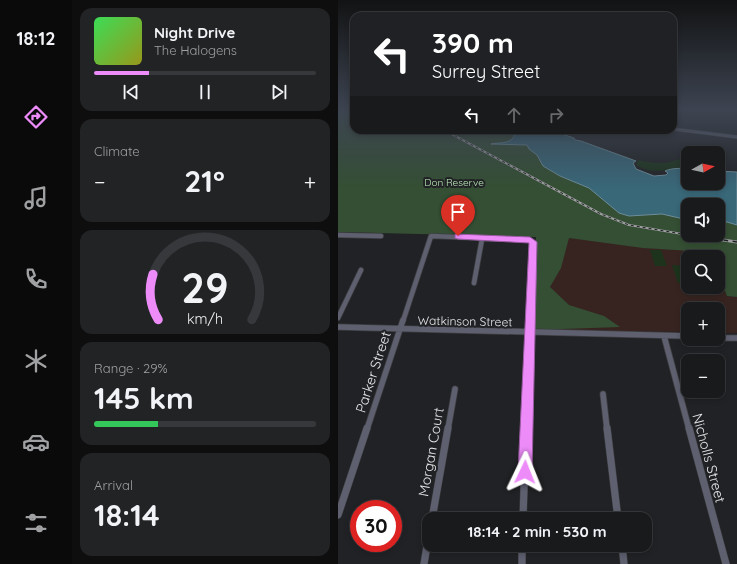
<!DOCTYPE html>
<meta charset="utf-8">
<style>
:root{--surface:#191a1c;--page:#222325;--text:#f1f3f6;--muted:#9fa1a3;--line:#37383b;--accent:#ed8cf9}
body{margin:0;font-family:Quicksand,sans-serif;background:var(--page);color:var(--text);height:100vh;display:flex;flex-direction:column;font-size:15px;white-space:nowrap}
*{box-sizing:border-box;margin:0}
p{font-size:13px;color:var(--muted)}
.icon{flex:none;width:22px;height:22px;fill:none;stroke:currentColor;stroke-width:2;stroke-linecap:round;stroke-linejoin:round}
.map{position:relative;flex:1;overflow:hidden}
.side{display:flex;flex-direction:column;gap:8px;padding:8px;background:#0e0e0f;width:266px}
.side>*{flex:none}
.banner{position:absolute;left:12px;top:12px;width:327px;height:122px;border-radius:12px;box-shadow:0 2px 6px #0003,0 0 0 1px var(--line);background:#202124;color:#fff;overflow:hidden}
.needle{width:26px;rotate:82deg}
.fabs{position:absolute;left:343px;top:146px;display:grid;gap:8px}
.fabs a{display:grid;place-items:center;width:44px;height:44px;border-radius:8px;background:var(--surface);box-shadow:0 2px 6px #0003,0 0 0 1px var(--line);font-size:20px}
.speed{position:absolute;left:12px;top:500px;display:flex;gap:8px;font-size:20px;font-weight:700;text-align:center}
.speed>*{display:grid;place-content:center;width:52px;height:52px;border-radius:50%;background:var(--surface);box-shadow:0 2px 6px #0003,0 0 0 1px var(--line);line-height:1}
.speed .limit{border:6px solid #d22;background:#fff;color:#111}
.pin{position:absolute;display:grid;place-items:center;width:34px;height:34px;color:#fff;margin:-41px -17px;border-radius:50% 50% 50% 0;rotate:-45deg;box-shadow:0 0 4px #0007}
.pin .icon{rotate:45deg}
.me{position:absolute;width:44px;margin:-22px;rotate:2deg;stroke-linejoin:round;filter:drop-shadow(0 0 3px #0008)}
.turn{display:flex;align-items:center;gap:14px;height:84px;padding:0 16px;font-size:18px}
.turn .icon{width:52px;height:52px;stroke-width:2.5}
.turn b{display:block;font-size:28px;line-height:34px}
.lanes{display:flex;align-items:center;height:38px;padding:0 16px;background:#0003;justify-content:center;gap:20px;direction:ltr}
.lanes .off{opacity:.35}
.big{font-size:30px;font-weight:700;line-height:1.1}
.side .tile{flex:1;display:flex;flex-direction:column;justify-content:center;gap:6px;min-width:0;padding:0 14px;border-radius:12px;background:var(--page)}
.side .dial{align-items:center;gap:0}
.dial svg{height:104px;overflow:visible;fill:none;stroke:var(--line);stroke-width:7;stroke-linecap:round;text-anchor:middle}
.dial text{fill:var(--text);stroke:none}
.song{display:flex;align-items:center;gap:12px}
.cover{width:48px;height:48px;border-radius:6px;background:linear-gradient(135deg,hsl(130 70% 55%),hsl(60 70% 35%))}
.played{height:4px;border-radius:2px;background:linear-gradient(90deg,var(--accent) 25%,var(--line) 25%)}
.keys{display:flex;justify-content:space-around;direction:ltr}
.heat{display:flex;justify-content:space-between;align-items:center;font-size:22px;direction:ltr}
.charge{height:6px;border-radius:3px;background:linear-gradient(90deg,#34c759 29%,var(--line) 0)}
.trip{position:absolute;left:84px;top:512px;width:230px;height:40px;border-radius:12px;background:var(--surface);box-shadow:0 2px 6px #0003,0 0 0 1px var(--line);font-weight:700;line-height:40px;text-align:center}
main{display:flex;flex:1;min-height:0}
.dock{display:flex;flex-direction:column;width:72px;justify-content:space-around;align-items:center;background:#0a0a0b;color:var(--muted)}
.dock .icon{width:28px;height:28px}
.dock .active{color:var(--accent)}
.dock b{font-size:18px;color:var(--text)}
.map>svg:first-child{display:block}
</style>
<main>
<nav class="dock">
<b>18:12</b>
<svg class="icon active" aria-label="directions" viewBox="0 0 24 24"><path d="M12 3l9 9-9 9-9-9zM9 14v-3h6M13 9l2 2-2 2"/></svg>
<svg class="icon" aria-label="music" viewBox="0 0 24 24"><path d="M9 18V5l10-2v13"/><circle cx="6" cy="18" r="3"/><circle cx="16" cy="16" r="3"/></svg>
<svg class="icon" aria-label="phone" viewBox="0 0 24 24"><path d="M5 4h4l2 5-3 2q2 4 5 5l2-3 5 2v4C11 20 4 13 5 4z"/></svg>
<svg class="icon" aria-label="climate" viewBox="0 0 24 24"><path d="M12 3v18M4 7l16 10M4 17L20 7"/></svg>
<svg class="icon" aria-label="car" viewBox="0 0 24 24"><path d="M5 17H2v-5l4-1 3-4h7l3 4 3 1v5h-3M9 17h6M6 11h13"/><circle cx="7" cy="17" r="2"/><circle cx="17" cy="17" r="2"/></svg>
<svg class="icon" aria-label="filters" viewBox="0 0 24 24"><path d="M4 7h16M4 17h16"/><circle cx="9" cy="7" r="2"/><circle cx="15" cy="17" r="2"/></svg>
</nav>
<section class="side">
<div class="tile">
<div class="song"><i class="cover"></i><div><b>Night Drive</b><p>The Halogens</p></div></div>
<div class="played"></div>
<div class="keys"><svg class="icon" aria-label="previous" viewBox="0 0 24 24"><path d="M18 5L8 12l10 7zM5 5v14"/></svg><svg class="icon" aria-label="pause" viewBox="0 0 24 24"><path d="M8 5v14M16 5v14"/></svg><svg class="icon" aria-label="next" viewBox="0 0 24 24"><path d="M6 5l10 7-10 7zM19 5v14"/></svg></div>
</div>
<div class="tile"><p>Climate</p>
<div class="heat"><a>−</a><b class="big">21°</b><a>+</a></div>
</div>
<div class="tile dial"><svg viewBox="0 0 100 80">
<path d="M14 69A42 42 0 1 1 86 69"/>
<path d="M14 69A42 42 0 0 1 10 34" stroke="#ed8cf9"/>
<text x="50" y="56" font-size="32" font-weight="700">29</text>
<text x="50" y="72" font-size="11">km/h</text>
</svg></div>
<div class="tile"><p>Range · 29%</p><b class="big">145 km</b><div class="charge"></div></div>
<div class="tile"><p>Arrival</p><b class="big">18:14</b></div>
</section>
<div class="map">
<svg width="399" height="564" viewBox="0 0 399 564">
<rect width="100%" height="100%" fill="#212225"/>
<path fill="#372420" d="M198,236L231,238L370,252L372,257H350V287H380V274L389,296L399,297V333H380V309H350V332L195,330Z"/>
<path fill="#1d331c" d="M341,159L350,161V168C330,168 316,176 298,165L300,160C315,163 327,165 341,159Z
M312,250H323L329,266H317Z
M334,265L350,266V283H340Z"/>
<path fill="#344f33" d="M0,111H16V130H175L177,133C174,143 165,143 156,144L189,145L191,149L199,155L205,166L222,176L251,188L281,213L291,216L324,214L350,220V235H380V222H389L399,225V297L389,296L380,274V257H372L370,252L305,248L231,238L223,268L212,287L231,305L266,316L282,327L195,330L198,237L0,232Z"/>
<path fill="#396879" stroke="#6e8e9b" d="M175,130H212L236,138L237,140L243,141L298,161L295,163L298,169L316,176L328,175L330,173L327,171C334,168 342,168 350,169V183H380V171L399,172V225L389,222H380V205H350V220L324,214L291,216L281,213L251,188L222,176L205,166L199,155L191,149L189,145L153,144C163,142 174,145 177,133Z"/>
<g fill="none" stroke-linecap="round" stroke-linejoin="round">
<g stroke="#3d3e41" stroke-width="4">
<path id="street-far4" d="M335,129L399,137"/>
</g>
<g stroke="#3d3e41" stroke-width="4.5">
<path id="street-far3" d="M0,235H11"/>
</g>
<g stroke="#3d3e41" stroke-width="6">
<path id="street-far2" d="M0,235L43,236
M136,283L144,239
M0,318L23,270
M65,321L93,236L192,240L195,242L192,321"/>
</g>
<g stroke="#3d3e41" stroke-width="7">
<path id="street-far1" d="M0,327L350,336
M326,336L351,429
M380,338H399
M265,394L269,429
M29,429L65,320
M110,429L117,389
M188,429L192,320"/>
</g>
<g stroke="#3d3e41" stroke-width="8">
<path id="street" d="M269,428L280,519
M351,428L388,564
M0,515L29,428
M94,519L110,428
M185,519L188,428
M184,545V564
M284,545L286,564
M86,564L91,534"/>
</g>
<use href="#street-far4" stroke="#5e5f6f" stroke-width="3"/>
<use href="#street-far3" stroke="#5e5f6f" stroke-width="3.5"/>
<use href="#street-far2" stroke="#5e5f6f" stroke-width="4.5"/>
<use href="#street-far1" stroke="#5e5f6f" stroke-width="5.5"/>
<use href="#street" stroke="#5e5f6f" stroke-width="7"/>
<g stroke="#9e9fa1" stroke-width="2">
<path id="rail-far1" d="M106,130L263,214L291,225L350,235
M350,235H352"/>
</g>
<g stroke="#9e9fa1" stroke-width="3">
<path id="rail" d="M346,234L350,235
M350,235L399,242"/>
</g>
<use href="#rail-far1" stroke="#212225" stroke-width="1" stroke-dasharray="3" stroke-linecap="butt"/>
<use href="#rail" stroke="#212225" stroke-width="1.5" stroke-dasharray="4.5" stroke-linecap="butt"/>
</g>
<linearGradient id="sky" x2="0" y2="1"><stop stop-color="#121314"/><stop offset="0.58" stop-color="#3d4451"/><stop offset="1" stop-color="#3d4451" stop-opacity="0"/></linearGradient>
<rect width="399" height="190" fill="url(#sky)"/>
<path fill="#ed8cf9" stroke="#9a5ba2" d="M117,234L192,237L199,242L194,472L192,477L187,479L182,477L180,472L191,243L120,239L117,238Z"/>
<g text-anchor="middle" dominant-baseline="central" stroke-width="4" stroke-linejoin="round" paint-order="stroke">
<g font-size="10" fill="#b9eab6" stroke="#212225">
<text x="116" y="182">Don Reserve</text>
</g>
<g font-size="12" fill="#e8e8ea" stroke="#212225">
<text transform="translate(127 321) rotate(1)">Watkinson Street</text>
</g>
<g font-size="14" fill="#e8e8ea" stroke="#212225">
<text transform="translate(35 372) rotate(-72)">Parker Street</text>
<text transform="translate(93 452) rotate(-80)">Morgan Court</text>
<text transform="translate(371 458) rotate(75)">Nicholls Street</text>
</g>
</g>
</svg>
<div class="fabs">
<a><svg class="needle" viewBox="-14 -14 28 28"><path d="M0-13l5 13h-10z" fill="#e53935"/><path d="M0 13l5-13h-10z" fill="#9fa1a3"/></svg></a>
<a><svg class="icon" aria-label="sound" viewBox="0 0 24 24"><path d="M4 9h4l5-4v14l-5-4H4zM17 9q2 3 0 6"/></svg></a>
<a><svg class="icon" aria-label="search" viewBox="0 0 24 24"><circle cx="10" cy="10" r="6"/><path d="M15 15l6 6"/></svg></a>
<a>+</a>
<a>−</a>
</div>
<div class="speed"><div class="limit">30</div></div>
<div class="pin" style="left:120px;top:236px;background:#d93025"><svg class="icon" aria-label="arrive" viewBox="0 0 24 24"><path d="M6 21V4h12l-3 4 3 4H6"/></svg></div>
<svg class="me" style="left:187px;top:472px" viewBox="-20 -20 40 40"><path d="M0-17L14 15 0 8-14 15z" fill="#ed8cf9" stroke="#fff" stroke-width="4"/></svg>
<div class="trip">18:14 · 2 min · 530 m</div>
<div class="banner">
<div class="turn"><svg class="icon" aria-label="left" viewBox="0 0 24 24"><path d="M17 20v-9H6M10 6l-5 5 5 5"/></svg><div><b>390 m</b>Surrey Street</div></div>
<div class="lanes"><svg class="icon" aria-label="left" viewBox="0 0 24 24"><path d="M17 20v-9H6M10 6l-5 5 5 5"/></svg><svg class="icon off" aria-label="ahead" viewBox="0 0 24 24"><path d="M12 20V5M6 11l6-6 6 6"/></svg><svg class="icon off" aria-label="right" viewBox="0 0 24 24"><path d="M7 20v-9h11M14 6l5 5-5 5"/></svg></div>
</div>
</div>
</main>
